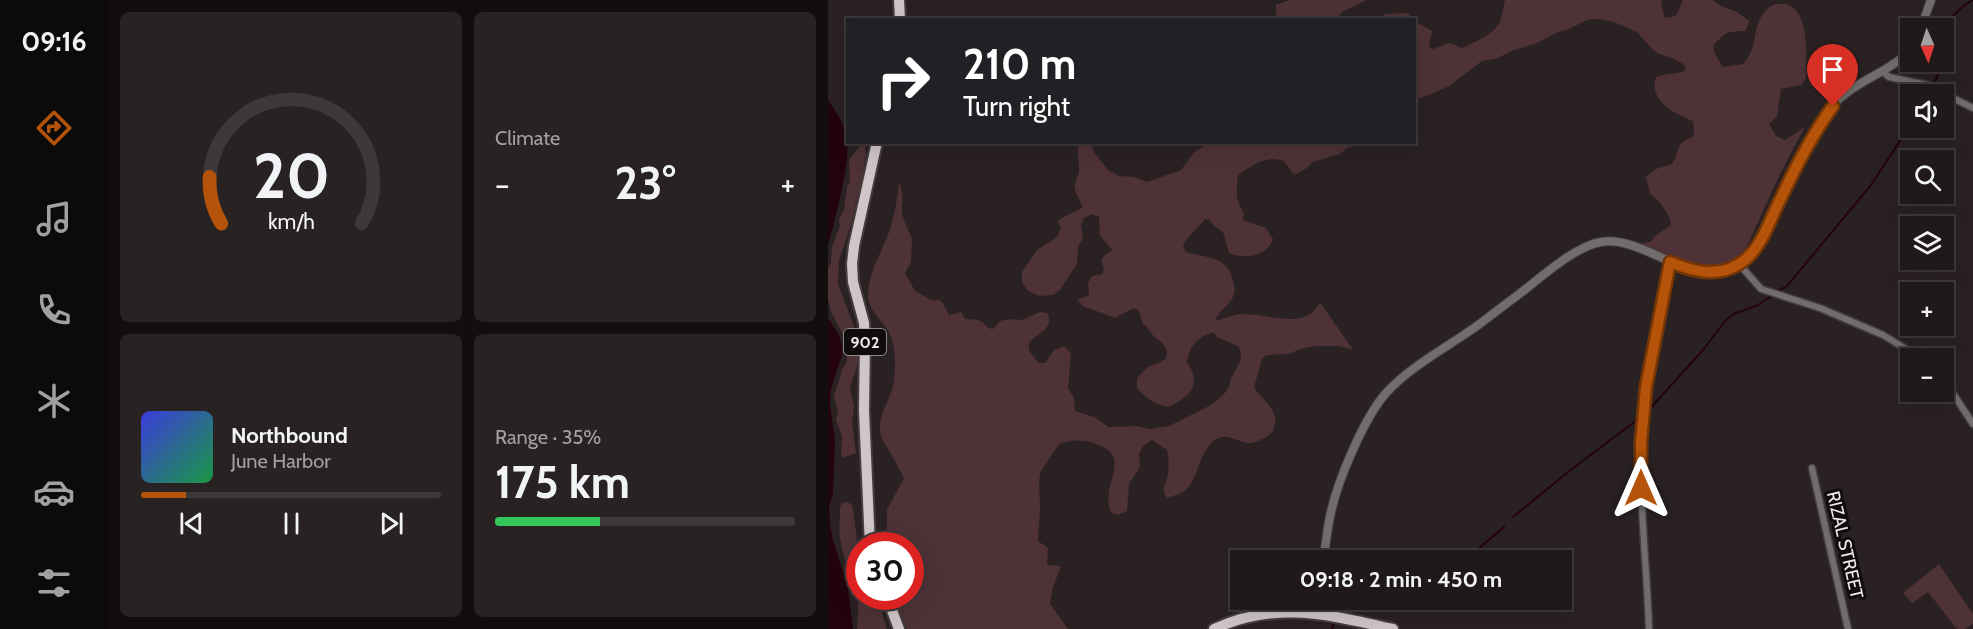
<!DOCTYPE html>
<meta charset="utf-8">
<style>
:root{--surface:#20191a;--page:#282223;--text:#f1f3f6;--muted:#a2a0a2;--line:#3d3839;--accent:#b45309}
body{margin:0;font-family:Cabin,sans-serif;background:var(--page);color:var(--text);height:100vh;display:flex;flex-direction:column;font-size:22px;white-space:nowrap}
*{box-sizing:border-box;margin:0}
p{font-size:20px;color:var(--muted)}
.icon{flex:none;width:33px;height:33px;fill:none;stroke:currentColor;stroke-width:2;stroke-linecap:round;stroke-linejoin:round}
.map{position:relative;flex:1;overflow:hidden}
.drawer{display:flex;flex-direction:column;gap:12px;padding:12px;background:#120e0e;width:720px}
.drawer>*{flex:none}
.banner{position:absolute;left:18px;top:18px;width:570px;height:126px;border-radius:0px;box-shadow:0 6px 24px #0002,0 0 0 2px var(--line);background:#202124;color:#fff;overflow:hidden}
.needle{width:39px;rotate:177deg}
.fabs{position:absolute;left:1072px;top:18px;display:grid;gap:12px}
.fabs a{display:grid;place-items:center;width:54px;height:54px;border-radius:0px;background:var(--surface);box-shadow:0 6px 24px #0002,0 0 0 2px var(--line);font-size:30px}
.speed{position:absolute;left:18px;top:532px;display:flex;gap:12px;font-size:30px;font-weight:700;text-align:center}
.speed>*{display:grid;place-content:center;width:78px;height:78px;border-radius:50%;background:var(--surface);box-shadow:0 6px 24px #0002,0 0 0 2px var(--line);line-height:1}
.speed .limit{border:9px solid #d22;background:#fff;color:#111}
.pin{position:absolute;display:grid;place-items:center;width:51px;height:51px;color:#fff;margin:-62px -26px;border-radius:50% 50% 50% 0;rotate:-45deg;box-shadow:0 0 6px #0007}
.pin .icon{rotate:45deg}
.me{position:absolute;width:66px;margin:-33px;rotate:0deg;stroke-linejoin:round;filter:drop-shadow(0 0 4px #0008)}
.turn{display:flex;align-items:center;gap:21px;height:126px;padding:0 18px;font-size:27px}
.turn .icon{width:78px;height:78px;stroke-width:2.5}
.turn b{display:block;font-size:42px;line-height:51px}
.big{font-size:45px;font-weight:700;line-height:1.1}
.drawer .tile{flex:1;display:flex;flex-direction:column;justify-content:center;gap:9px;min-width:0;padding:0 21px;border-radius:9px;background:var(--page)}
.drawer .dial{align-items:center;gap:0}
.dial svg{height:156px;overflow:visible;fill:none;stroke:var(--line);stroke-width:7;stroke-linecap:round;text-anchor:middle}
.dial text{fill:var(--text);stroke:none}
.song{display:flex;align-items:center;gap:18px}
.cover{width:72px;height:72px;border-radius:9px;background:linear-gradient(135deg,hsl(240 70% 55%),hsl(140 70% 35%))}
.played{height:6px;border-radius:3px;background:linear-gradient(90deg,var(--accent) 15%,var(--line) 15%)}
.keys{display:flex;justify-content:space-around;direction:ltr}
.heat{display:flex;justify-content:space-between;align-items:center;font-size:33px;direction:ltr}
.charge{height:9px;border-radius:4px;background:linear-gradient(90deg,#34c759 35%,var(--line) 0)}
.drawer .tiles{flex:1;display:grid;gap:12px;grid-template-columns:repeat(2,1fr)}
.trip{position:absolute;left:402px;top:550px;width:342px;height:60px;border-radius:0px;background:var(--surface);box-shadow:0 6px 24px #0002,0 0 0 2px var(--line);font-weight:700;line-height:60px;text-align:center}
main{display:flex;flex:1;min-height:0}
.tab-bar{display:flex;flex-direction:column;width:108px;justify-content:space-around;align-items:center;background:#0d0a0a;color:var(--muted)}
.tab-bar .icon{width:42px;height:42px}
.tab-bar .current{color:var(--accent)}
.tab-bar b{font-size:27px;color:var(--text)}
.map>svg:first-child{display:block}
</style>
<main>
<nav class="tab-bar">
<b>09:16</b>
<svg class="icon current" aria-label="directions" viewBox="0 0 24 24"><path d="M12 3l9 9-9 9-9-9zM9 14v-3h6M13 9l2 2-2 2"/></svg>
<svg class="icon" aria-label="music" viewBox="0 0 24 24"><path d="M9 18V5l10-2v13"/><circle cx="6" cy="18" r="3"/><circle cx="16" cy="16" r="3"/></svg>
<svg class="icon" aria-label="phone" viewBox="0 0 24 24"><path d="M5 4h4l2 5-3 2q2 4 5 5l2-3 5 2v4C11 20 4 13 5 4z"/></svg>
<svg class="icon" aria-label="climate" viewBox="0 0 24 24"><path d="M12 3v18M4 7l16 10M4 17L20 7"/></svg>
<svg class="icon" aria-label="car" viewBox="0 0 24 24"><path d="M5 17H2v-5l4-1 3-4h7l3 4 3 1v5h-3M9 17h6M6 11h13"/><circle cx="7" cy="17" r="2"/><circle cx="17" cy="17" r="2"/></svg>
<svg class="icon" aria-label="filters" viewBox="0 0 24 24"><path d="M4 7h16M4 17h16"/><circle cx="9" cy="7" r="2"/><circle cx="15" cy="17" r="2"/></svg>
</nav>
<section class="drawer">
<div class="tiles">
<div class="tile dial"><svg viewBox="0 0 100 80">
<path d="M14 69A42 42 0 1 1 86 69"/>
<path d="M14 69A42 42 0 0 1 8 45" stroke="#b45309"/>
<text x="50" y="56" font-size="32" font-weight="700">20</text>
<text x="50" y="72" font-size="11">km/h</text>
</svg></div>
<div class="tile"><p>Climate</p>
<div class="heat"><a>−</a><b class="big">23°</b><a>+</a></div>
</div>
<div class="tile">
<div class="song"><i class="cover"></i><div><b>Northbound</b><p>June Harbor</p></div></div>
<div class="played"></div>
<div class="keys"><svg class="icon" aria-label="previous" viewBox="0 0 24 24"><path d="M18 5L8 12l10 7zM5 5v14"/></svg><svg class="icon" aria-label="pause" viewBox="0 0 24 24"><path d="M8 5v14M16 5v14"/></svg><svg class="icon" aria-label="next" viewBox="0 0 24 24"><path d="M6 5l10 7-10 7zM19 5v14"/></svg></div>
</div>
<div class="tile"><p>Range · 35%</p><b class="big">175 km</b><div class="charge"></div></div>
</div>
</section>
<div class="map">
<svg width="1145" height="629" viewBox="0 0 1145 629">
<rect width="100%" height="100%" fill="#2a2122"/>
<path fill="#4e3237" d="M461,0H539L514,12L509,19H453L448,15V5Z
M677,0H834L833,4L837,18L848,16L855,0H885L891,5L909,12L921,21L918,31C901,31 897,32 885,46L887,54L895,67L915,64C931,45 923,36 933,17C937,10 942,5 950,4C984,0 978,60 978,79L973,85L953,89L949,116L941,124L948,136L957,140L977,127L953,172L915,255C888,282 841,263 814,243L823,242L827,236L843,225C843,215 830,199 822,194L818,177L828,169L844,164C852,152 847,142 865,137L866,131L865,121C846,114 820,100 828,77C837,73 847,75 856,71L858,67L855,64L844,58L831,54L824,49L809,32L786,22L772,19H761L739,30L730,32L709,43L683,51L670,58L654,61L621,86L599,96L587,99L586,20H550L557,14L579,13L590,23L604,31L601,47L605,49L621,43L634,48C647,42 668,34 673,19C675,13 675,6 677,0Z
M252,143H263L266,152L280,170L291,176L306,177L319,182L353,170L366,152L382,143H542L519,148L512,154L485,162L479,168L466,175L456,161C437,155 425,165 410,175C408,190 407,200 416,213L415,220L438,228L445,239C440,256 416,260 401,253L395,232L385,225L382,220L377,219C370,229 361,234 355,246L358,252C375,257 398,256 404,277C407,286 408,291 404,299C399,308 390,311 387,321C396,319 406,314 415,314C438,313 479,332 492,302L525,350L511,346H488L472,349L461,354L438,355L434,359L426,387C434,401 454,411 445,430C442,437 430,442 422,443C409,443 400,431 387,440C369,452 371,485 353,493C349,495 344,496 339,498L335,490C341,476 342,465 339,450L324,440L316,445L311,454L312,467L301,484L299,511L290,515L283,513C271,483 307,457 268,444C255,439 244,440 231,444L213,471L211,481L212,507L210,541L220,548L219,565L233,566L225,587L222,604L240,629H79L65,597H82V546H59V510L76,478C71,470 68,462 63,454C58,445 52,439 52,429C51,415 60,403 64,390C68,375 68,355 64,339C59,323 41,314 40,296C40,270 56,250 63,226C67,212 70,196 71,181L74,191V215L84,239L83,262L77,273L87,291L103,300H111L115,303L121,315L133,312L137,319C147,319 154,319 160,328L165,329L172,321L181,319L194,320L212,312L220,313C221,316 221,321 221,323C216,339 185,337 211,363H217L226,350L236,346L243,353L240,388L246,398L247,411L266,417L281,427L308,426L322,429L341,426L385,404L396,394L401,387L402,380L412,362L413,355L411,347L389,337L385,332C369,338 362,345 359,362C375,386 362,396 340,407C326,403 318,399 309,388V378C313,375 316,370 320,367C328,363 343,362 338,348C335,341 328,340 324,334C320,329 320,327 315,324L311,311L306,308L287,318L255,306L249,300L261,295L260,283L264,276L274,274L276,269L273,261L276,256L284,250L272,235L271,217L264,214L256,218L253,225L255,238L250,247L249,264L232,290L225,295L212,296L200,291L194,282V272L209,250L228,238L233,229L230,221C238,214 247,213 255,207C253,201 248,195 247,189C245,182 251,178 251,171C252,161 247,152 252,143Z
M32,146H37L38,154L34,178L23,224L11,261L10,284L28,332L31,354L29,366L22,387L26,407L24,423L28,453L15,458L13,454L14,436L8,420L10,410L6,397L14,370L19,361V342L4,314L0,300V268L3,263L4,247L12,226L11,219L16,210L19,187L22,181L21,160Z
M19,502L23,504L25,509L31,555L32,597H49L59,629H29C29,617 32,611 29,597C23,567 8,549 12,516C12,510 11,508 14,503Z
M1111,564L1145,614V624L1137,629H1129L1100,592L1084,603L1075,593Z"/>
<path fill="#24030c" d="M0,100C8,112 16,123 19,138C23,160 7,221 0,245Z
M0,318L11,335L14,345V355L3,389L2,404L7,441L5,494L1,505L2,524L5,540L20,588L25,629H0Z"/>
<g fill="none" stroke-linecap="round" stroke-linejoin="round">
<path stroke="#24030c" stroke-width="2" d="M1116,58L1124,17L1133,8L1144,0
M1105,86L1115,62
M950,291L959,286L1043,185L1083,124
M818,413L875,350L898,320L906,314L930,305L945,295
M685,517L740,472L813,417
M630,561L650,549L676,527
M508,608L511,600
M504,629L506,622"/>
<g stroke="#463d3e" stroke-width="9">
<path id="minor" d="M1054,71L1061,77L1099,85L1145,108
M911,264L933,289L992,308L1055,335L1093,358
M1116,383L1124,392L1145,424
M984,468L1020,629
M821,629C819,567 811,504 813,442C816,381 830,322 841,262"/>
</g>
<g stroke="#463d3e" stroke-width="10">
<path id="tertiary" d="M1093,28L1103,0
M495,561C498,545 499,528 503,512C510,480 536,418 558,393C583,366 616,349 646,328C659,319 672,308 686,298C708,282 746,246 773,242C825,233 885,317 931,241C952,199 974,141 1004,106C1027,80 1062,73 1083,49
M482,612L485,600"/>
</g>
<g stroke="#463d3e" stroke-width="14">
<path id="trunk" d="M71,0L72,20
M42,546L36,411L37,340L36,323L25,282L24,264L26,246L49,142
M59,597L71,629
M386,629C448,600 501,615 565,629"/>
</g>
<use href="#minor" stroke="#716d6d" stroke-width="6"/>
<use href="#tertiary" stroke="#716d6d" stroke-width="8"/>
<use href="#trunk" stroke="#d0c5c7" stroke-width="10"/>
</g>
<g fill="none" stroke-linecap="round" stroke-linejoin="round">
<g stroke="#753606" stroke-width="15">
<path id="route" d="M813,488V442L818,387L842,262C868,273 896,279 919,258C935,244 943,217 953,198C968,166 984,135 1005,106"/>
</g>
<use href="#route" stroke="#b45309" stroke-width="10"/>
</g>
<g text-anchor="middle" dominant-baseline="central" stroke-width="6" stroke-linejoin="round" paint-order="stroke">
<rect fill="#100c0c" stroke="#aea7a8" stroke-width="1.5" x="16" y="329" width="42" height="26" rx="4.5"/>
<g font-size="16" font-weight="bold" fill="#f1eaeb">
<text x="37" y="342">902</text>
</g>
<g font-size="18" fill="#f1eaeb" stroke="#100c0c">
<text transform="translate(1017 545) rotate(77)">RIZAL STREET</text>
</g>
</g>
</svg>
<div class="fabs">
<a><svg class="needle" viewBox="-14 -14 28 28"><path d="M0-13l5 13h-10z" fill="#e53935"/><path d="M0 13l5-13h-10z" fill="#a2a0a2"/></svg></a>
<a><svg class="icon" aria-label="sound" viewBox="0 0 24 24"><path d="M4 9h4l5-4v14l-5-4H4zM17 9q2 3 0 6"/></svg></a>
<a><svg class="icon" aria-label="search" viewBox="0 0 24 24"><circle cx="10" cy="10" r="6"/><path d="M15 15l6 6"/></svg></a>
<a><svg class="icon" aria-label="layers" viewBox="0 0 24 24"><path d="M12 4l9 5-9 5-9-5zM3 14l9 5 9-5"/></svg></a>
<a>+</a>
<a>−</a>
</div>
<div class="speed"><div class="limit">30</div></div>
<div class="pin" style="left:1005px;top:106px;background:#d93025"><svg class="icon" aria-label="arrive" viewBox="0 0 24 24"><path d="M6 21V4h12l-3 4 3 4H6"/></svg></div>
<svg class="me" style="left:813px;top:488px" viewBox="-20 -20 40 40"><path d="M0-17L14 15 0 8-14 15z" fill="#b45309" stroke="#fff" stroke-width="4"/></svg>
<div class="trip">09:18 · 2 min · 450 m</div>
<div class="banner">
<div class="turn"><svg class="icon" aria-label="right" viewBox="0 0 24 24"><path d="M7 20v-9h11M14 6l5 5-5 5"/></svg><div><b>210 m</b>Turn right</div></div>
</div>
</div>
</main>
